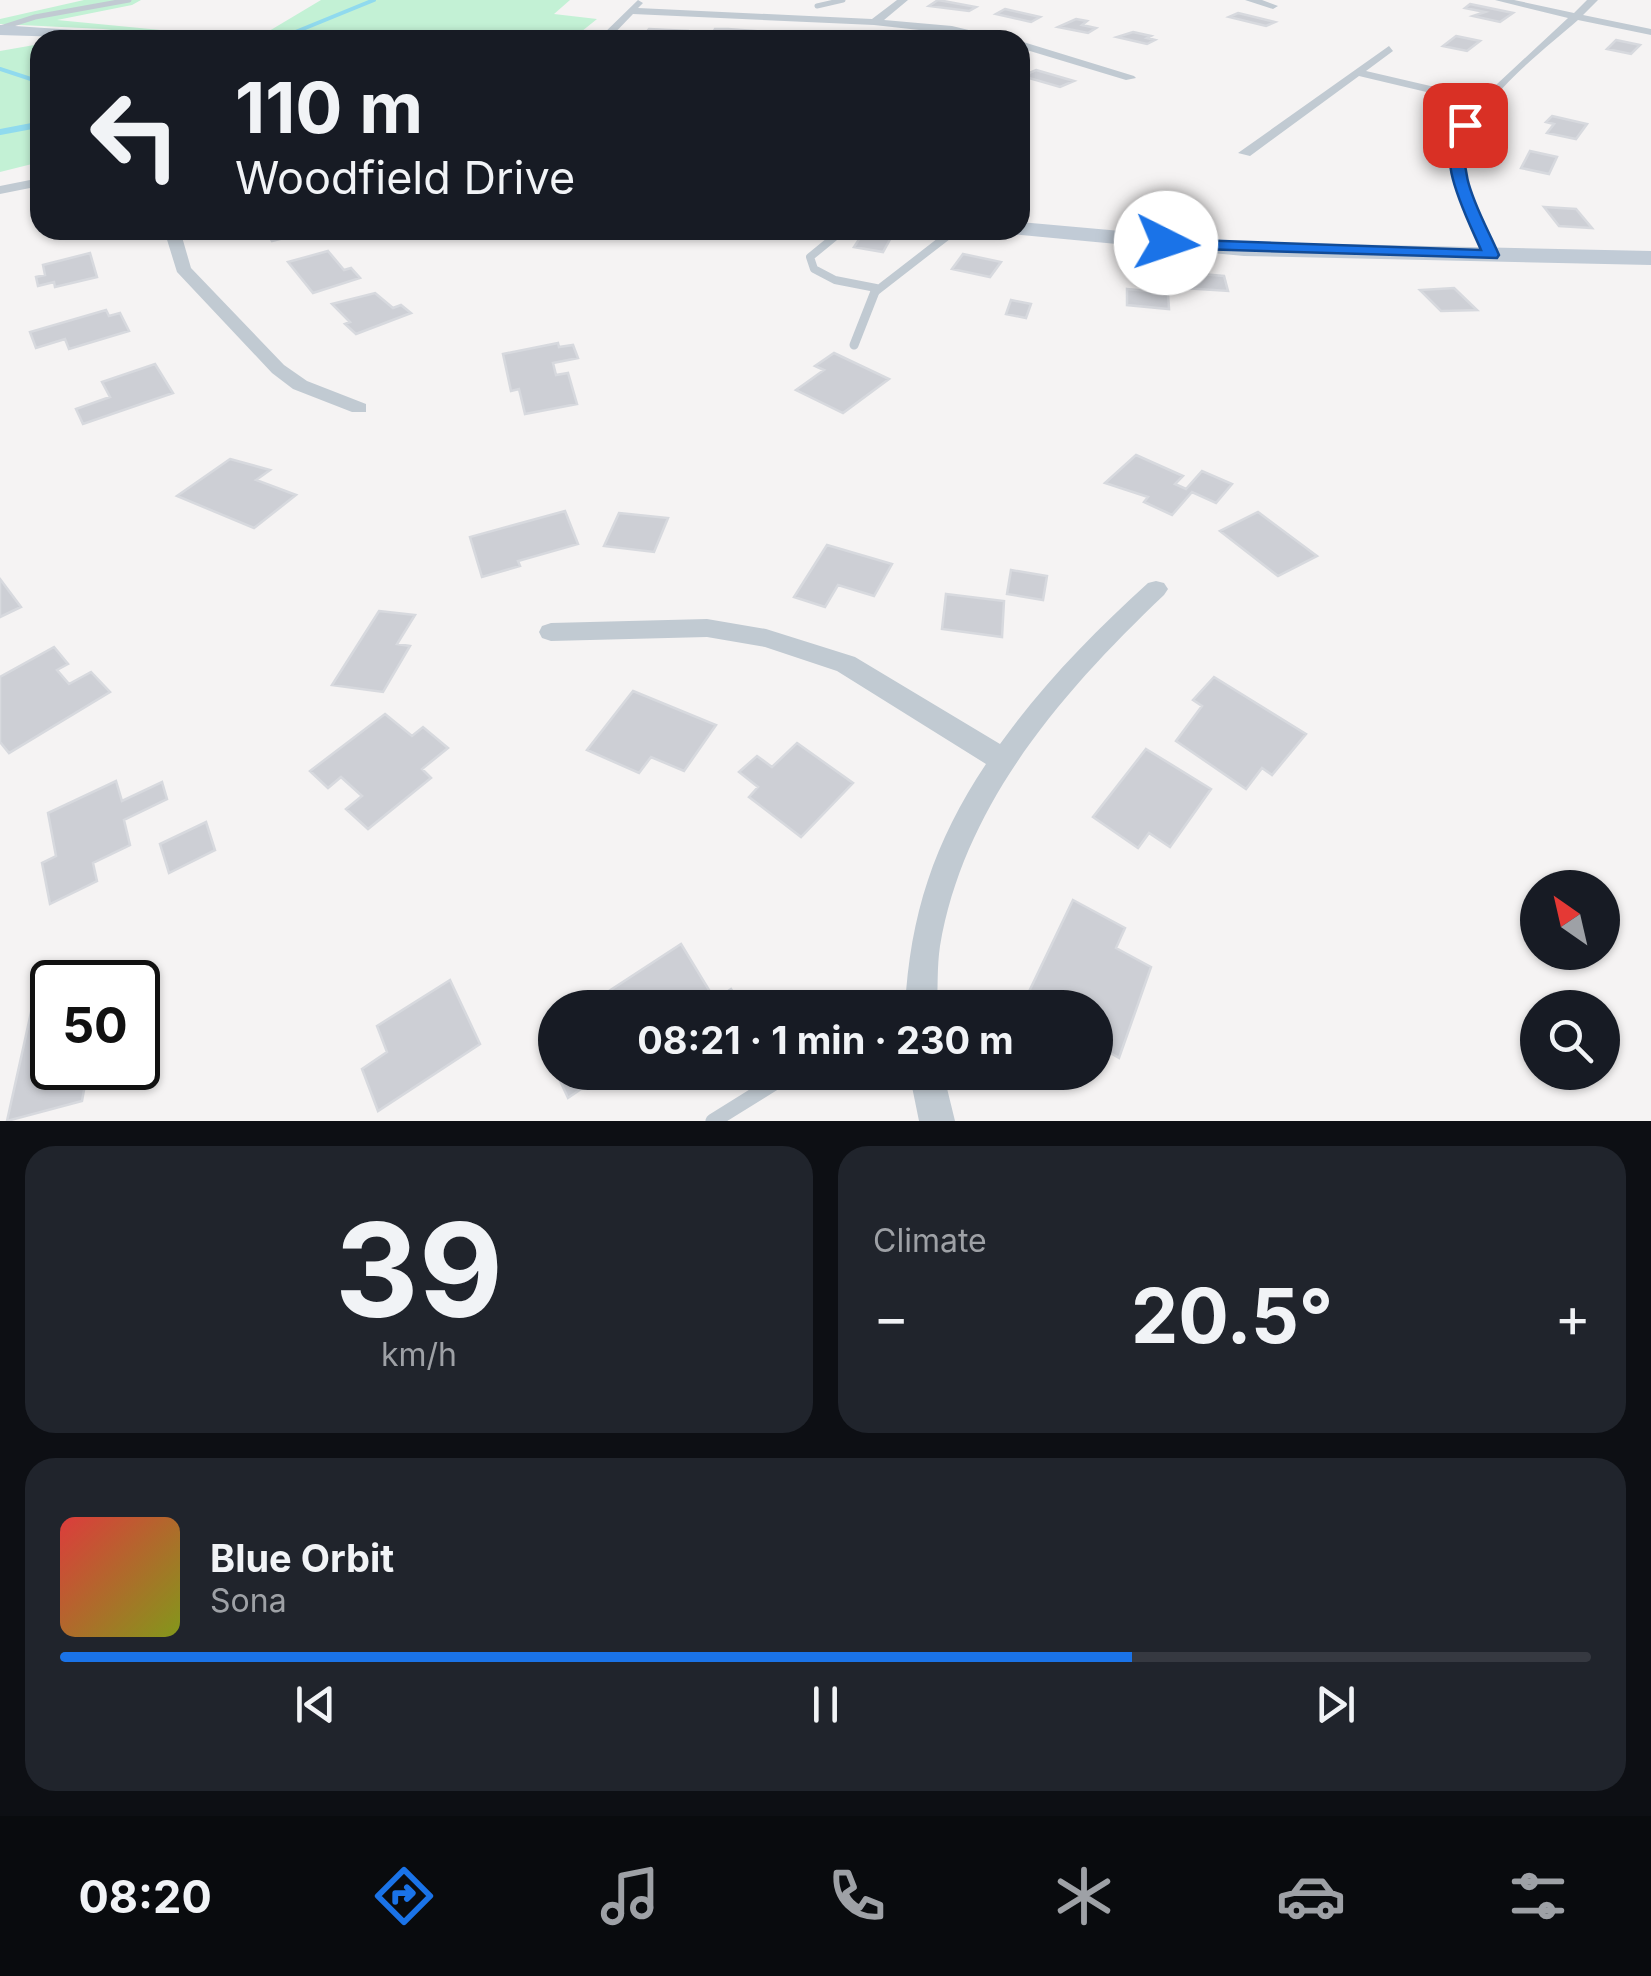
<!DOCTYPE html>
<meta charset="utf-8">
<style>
:root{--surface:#171b24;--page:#20242c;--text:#f1f3f6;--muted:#9ea1a6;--line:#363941;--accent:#1a73e8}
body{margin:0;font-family:Inter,sans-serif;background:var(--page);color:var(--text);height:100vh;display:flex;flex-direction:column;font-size:38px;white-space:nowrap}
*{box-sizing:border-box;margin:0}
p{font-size:32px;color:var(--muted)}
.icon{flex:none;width:55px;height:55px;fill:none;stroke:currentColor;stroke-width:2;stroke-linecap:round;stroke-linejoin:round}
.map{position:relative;height:1121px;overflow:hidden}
.details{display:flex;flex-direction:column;gap:25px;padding:25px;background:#0d0f14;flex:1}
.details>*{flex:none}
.hud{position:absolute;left:30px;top:30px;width:1000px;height:210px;border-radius:30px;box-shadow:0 2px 8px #0004;background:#171b24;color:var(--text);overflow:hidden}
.needle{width:65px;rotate:326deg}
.tools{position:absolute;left:1520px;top:870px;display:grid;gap:20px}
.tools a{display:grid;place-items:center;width:100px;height:100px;border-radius:50%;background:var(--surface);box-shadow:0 2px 8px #0004;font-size:50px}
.speed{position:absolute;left:30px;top:960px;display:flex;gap:20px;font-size:50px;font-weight:700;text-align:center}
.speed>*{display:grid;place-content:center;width:130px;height:130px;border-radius:50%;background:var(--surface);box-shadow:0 2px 8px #0004;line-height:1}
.speed .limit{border:5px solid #111;border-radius:15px;background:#fff;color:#111}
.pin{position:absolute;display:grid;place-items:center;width:85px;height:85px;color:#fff;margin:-42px;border-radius:20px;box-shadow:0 5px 15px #0006}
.me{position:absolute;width:110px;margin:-55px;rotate:94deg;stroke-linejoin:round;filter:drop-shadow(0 0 8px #0008)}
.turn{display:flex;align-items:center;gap:35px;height:210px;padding:0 40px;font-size:45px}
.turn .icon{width:130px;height:130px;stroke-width:2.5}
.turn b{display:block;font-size:70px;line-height:85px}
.big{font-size:75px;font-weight:700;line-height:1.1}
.details .widget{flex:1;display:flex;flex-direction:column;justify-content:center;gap:15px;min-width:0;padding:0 35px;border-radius:30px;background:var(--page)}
.details .dial{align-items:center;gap:0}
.dial b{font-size:130px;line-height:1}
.song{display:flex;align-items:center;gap:30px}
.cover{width:120px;height:120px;border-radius:15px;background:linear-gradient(135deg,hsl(0 70% 55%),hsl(70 70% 35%))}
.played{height:10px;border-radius:5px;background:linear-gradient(90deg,var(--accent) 70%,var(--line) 70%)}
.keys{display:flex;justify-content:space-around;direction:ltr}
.heat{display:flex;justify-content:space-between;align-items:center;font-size:55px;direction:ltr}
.details .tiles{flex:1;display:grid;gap:25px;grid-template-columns:1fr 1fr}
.widget:last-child{grid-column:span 2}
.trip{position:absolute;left:538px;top:990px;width:575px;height:100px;border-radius:50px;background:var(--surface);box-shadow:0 2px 8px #0004;font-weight:700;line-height:100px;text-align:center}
.tab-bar{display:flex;height:160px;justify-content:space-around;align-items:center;background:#090b0e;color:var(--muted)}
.tab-bar .icon{width:70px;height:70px}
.tab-bar .selected{color:var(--accent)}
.tab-bar b{font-size:45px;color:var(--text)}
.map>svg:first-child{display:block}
</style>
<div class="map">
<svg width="1651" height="1121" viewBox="0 0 1651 1121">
<rect width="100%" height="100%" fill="#f5f3f3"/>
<path fill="#c3f1d5" d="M84,0H141L132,5L57,20L233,37L198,40L103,29L0,24V19Z
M321,0H570L554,14L597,19L571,40H254Z
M40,44V162L0,172V51Z"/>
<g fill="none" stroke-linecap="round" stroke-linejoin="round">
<path stroke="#90daee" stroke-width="4" d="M293,33L374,0
M284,36L341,35L387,40
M0,69L40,82
M19,128L40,124"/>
<path stroke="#90daee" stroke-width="6" d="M0,132L32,126"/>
</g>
<path fill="#cdcfd5" stroke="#d7d9de" stroke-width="2.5" d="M938,0L976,7L969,11L929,6Z
M1470,4L1513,13L1500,22L1473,16L1485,12L1465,8Z
M1005,9L1040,17L1031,22L996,14Z
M1238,13L1275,22L1266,26L1229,17Z
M1076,19L1087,21L1082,25L1096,28L1088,33L1058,27Z
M649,29L687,31L683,37L644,35Z
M715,29H728L756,31L753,37L711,36Z
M1133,32L1151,36L1147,38L1155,40L1147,44L1117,37Z
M1456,36L1480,41L1467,51L1443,46Z
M1616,40L1640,45L1631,54L1607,49Z
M1036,70L1074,81L1060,87L1022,76Z
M1552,116L1587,124L1576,139L1547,133L1554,124L1546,122Z
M1530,151L1557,157L1549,174L1521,168Z
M1544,207L1576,209L1592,228L1559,226Z
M265,230H311V231L272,241Z
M865,230H867L893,234L883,252L854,247Z
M328,251L344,270L351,268L360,278L313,293L288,262Z
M90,253L97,277L55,287L54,282L38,286L36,277L45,275L43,265Z
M963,254L1001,262L990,277L952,269Z
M1166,271L1224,276L1228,291L1168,287Z
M1454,288L1477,310L1441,311L1420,290Z
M1127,289L1168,293L1169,309L1127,305Z
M375,293L393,308L401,305L411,313L356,334L345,324L350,322L332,304Z
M1011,300L1031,304L1026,318L1006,314Z
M106,310L109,316L120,313L129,331L69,349L65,339L36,348L30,332Z
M558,343L559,347L573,345L578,358L553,363L556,375L568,373L577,404L525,414L519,389L511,391L503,354Z
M834,353L889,379L843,413L796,390L824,370L815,366Z
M155,364L173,393L83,424L76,409L110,397L102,382Z
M1136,455L1183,476L1175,484L1186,489L1202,471L1232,484L1216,503L1192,492L1172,515L1144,502L1148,497L1105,483Z
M230,459L270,470L256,480L296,495L254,528L177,496Z
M565,511L578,544L518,561L520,566L482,577L470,537Z
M1258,512L1317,556L1278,576L1220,531Z
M619,513L668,518L654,552L604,546Z
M827,545L892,564L874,596L838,585L825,607L794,597Z
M1011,570L1047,576L1043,600L1007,594Z
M0,579L21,607L0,617Z
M946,594L1004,601L1002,637L942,629Z
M379,611L415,615L397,644L410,646L383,692L332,685Z
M54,647L68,664L57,670L69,684L91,672L110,692L9,753L0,742V677Z
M1214,677L1306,734L1272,775L1262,768L1246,789L1176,741L1202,706L1193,700Z
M633,691L716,725L684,771L651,757L639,773L587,750Z
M385,714L412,736L423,727L448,748L422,769L431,778L368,829L346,809L362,796L341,777L328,788L310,771Z
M797,743L853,783L801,837L749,797L758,787L739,772L757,756L772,767Z
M1146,749L1211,789L1170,847L1149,833L1138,848L1093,817Z
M116,781L122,801L162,782L167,799L124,820L130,845L93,863L97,881L50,904L42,863L56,856L48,813Z
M206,822L215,850L169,873L160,844Z
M1073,900L1125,928L1116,948L1151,967L1119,1058L1095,1044V1008H1033L1024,1002Z
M681,944L715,1000L731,989L743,1008H583Z
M105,971L103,982H64Z
M450,980L480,1044L378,1111L362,1069L387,1052L377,1026Z
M52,986V1068H88L82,1101L7,1121L36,990Z
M556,1072H606L568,1098Z"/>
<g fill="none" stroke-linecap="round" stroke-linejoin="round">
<path stroke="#c1cad2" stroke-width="5" d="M817,6L843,0
M0,28L35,17L129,0"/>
<path stroke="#c1cad2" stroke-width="8" d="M843,230L810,257L814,269L835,280L876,288
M875,292L955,230"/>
<path stroke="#c1cad2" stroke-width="9" d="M854,345L876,289"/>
<path stroke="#c1cad2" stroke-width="15" d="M713,1121L792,1072"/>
<path fill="#c1cad2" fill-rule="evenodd" d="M897,0H908L884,20L952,26L1010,40L874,25L633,14L608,40H597L638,0L643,3L638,8L872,19Z
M1245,0H1262L1278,6L1273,9Z
M1495,0H1514L1574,13L1587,0H1598L1583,15L1651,29V35L1578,20C1543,51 1463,110 1463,161C1462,193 1486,227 1499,255L1497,258L1483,255C1458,195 1431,162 1477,104L1359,76L1250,156L1238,153L1389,46L1393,51L1366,71L1482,98L1568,18Z
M1020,41L1134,76L1136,78L1126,80L1020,48Z
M40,178V186L0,194V186Z
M164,230H180L191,268L284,365L307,381L366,404V412H352L293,389L272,373L177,272Z
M1156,581L1164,583L1168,589L1164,595C1063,691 964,804 940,946C937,966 938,987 937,1008H905C910,915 934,842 986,764L837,671L765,647L707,637L551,641L542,638L539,632L542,626L551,623L707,619L766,629L855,657L1000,744C1043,684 1093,633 1148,583Z
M909,1072H943L955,1121H919Z"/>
<path fill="#c1cbd6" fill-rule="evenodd" d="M0,25L149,35L157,40L0,35Z
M1020,222L1244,242L1651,251V265L1244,256L1012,234L1010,230H1020Z"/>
</g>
<path fill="#1a73e8" stroke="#114b97" stroke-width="2.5" d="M1465,121L1472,125C1451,170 1481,213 1499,255L1497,258L1166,248L1158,243L1166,239L1481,250C1468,219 1427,145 1465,121Z"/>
</svg>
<div class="tools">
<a><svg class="needle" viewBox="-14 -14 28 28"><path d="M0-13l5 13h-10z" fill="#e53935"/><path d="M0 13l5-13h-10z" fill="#9ea1a6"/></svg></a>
<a><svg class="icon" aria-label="search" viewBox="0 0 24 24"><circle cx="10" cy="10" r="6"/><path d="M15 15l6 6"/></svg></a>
</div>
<div class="speed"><div class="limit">50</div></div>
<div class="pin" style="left:1465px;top:125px;background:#d93025"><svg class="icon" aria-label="arrive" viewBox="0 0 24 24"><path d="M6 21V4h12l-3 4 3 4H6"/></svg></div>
<svg class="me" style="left:1166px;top:243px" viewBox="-20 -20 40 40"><circle r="19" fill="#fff"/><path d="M0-13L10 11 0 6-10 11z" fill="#1a73e8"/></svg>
<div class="trip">08:21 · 1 min · 230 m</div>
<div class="hud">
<div class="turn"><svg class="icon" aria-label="left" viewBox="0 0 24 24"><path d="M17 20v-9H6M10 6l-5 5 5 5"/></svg><div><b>110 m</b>Woodfield Drive</div></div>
</div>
</div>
<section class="details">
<div class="tiles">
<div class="widget dial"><b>39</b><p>km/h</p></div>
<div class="widget"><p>Climate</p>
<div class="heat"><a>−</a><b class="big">20.5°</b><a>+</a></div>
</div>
<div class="widget">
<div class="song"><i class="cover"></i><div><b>Blue Orbit</b><p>Sona</p></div></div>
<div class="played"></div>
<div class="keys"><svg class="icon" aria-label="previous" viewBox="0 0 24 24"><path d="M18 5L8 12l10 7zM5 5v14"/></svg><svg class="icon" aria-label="pause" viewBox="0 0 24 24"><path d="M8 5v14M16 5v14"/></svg><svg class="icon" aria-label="next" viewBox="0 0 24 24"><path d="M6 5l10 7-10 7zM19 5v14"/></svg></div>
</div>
</div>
</section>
<nav class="tab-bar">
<b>08:20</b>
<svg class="icon selected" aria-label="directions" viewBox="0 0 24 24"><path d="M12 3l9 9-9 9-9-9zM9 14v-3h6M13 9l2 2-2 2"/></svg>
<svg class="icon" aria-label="music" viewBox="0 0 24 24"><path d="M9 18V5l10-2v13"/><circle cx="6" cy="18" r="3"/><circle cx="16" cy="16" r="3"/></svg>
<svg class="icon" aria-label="phone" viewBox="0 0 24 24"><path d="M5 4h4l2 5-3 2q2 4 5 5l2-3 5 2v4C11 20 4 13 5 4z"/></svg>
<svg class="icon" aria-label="climate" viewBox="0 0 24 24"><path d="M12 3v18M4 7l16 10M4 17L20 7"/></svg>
<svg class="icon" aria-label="car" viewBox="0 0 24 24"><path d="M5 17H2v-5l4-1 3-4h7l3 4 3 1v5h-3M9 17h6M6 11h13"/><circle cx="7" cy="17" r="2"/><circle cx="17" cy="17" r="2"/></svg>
<svg class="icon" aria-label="filters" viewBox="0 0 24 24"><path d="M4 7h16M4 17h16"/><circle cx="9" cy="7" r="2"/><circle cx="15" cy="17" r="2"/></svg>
</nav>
